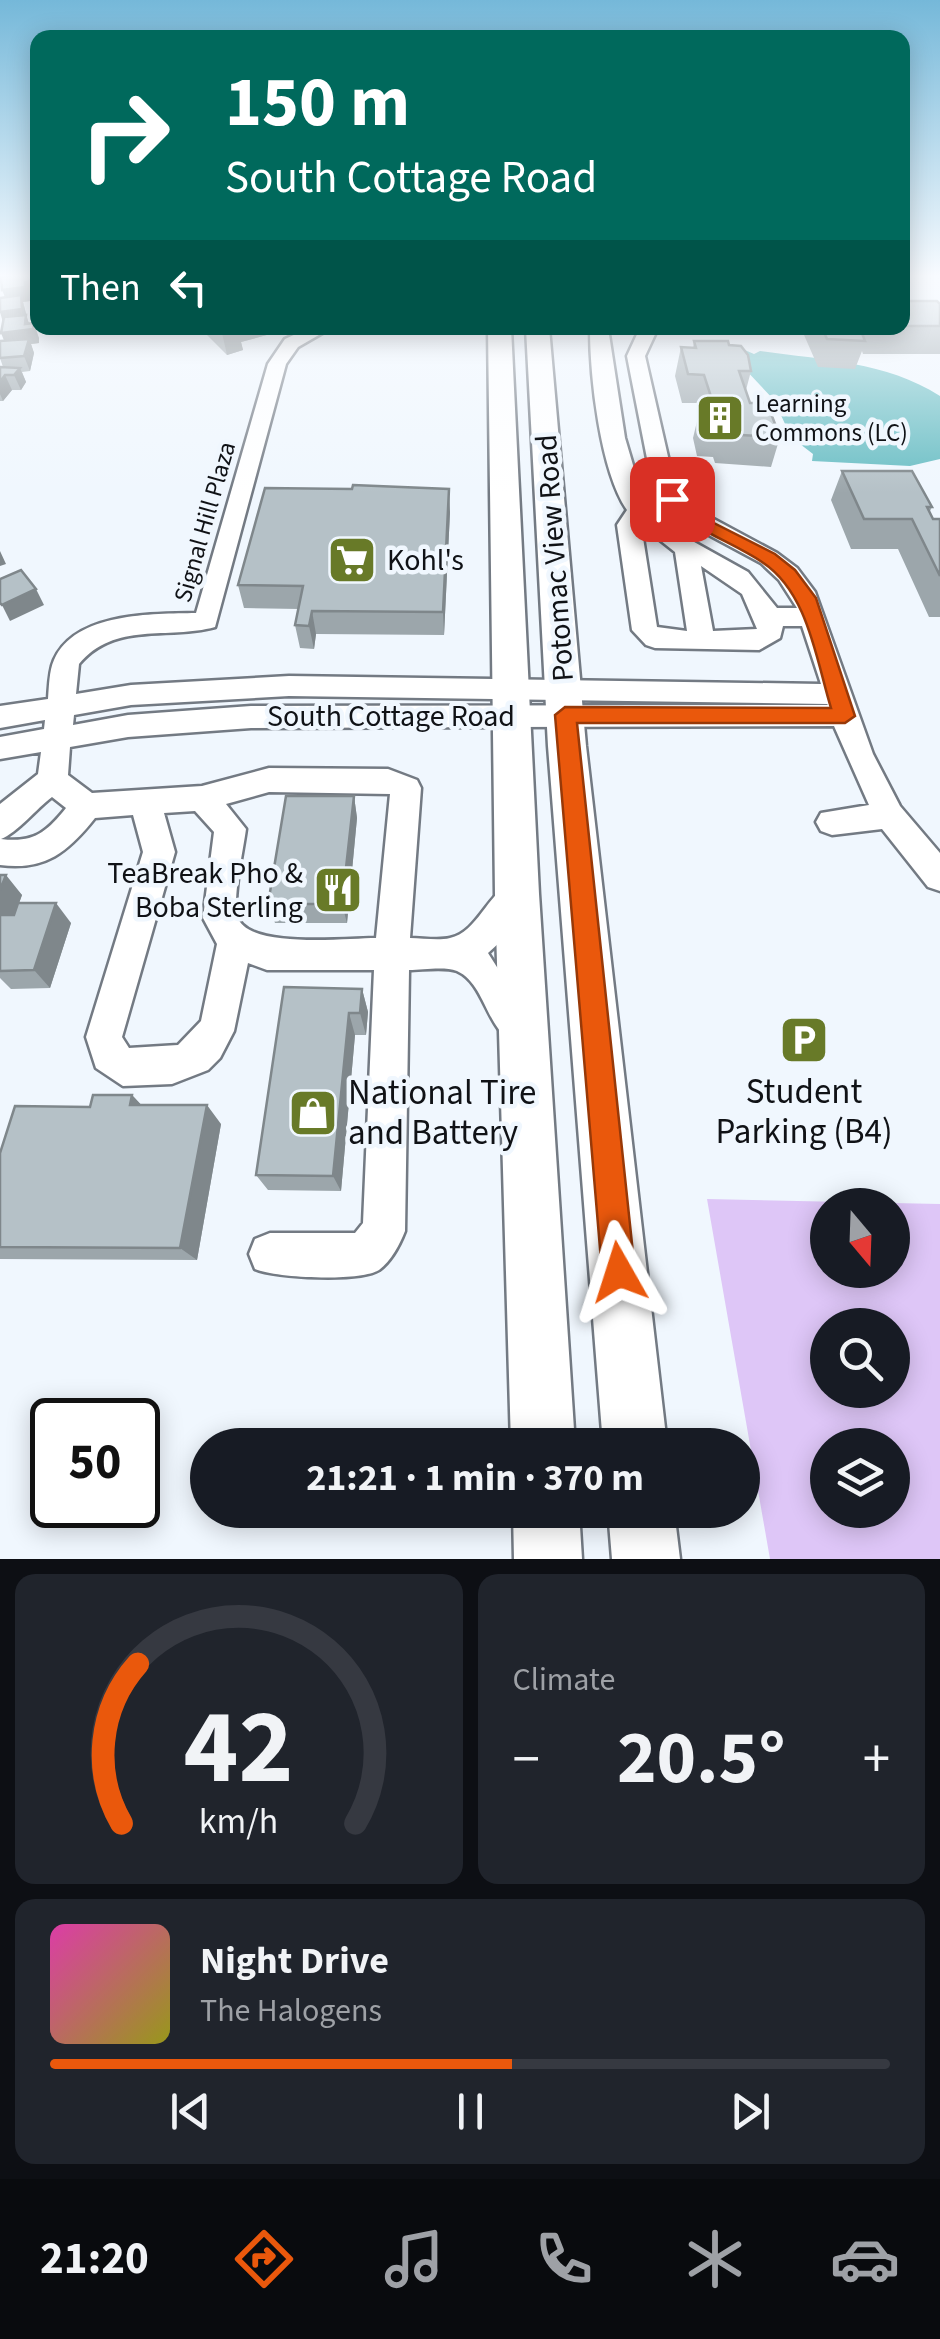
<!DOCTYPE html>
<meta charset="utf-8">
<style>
:root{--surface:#171b24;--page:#20242c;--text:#f1f3f6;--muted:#9ea1a6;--line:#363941;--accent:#ea580c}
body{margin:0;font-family:"Source Sans 3",sans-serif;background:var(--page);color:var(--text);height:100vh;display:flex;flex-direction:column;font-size:38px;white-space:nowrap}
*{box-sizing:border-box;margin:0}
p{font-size:32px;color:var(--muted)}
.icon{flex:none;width:55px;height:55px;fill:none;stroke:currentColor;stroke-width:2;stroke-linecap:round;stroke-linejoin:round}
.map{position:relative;height:1559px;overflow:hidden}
.drawer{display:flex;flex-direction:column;gap:15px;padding:15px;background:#0d0f14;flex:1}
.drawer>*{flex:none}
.guide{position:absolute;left:30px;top:30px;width:880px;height:305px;border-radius:20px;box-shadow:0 5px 25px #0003;background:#00695c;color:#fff;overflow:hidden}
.needle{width:65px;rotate:161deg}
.buttons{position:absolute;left:810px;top:1188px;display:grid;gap:20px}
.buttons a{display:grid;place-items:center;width:100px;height:100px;border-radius:50%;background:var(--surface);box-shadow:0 5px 25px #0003;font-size:50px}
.speed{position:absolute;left:30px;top:1398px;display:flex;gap:20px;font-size:50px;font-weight:700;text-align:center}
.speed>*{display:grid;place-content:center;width:130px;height:130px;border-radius:50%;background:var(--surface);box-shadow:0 5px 25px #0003;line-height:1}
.speed .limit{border:5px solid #111;border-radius:15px;background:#fff;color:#111}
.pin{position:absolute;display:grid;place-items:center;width:85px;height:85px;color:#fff;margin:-42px;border-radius:20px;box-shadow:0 5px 15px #0006}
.me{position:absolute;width:110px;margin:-55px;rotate:354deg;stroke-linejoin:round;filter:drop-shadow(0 0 8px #0008)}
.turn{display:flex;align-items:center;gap:35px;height:210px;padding:0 30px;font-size:45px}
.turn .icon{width:130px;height:130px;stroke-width:2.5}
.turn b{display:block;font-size:70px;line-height:85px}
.then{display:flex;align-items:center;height:95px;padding:0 30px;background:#0003;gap:20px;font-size:38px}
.big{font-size:75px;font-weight:700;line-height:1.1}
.drawer .tile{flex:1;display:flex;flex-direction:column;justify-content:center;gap:15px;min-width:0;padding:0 35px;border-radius:20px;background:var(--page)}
.drawer .dial{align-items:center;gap:0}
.dial svg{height:260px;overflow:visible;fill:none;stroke:var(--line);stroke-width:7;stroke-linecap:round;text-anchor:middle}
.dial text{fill:var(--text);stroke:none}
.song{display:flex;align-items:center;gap:30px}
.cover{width:120px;height:120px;border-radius:15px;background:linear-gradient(135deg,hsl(320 70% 55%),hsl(60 70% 35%))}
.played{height:10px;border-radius:5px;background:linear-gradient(90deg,var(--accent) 55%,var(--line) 55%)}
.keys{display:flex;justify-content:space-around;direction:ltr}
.heat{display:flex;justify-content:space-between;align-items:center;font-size:55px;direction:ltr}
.drawer .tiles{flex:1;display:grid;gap:15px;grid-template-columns:1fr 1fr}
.tile:last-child{grid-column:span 2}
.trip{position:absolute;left:190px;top:1428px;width:570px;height:100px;border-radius:50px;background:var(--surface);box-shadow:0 5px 25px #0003;font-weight:700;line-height:100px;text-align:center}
.tab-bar{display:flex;height:160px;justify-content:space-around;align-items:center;background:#090b0e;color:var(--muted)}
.tab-bar .icon{width:70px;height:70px}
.tab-bar .current{color:var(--accent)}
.tab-bar b{font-size:45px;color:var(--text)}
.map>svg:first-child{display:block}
</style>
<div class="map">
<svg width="940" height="1559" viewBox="0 0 940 1559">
<rect width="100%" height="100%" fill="#f0f7fe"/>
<path fill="#dec6f7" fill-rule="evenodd" d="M707,1199L940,1204V1559H770ZM828,1205H892V1270H828ZM828,1325H892V1390H828ZM828,1445H892V1510H828Z"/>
<path fill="#68bdc3" d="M740,348L754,354L760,351C822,360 885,361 940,396V459L910,466L812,461L813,454L791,437L774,400L743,367Z"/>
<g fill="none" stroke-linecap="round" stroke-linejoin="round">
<g stroke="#737a83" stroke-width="5">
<path id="minor" d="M309,328H331L298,347L286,364L215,627C168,640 115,621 79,664L76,694L131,685L289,676L821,684L802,626H783L780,638L759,650L655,648L646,645L632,630L617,525L627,510C600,470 590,376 590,328H608L625,438L643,499L678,533L748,572L777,608H797L779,580L761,563L681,520L652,484L627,356L640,328H658L645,356L674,483L697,510L777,553L797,568L815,592L873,754L900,806L940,853V891L928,887L882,829L832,835L821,831L816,822L821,813L869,805L834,726L251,728L128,737L70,747L68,775L92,793L202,786L269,768L388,769L417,780L421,788L410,938C423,938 438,941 450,938C484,931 493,871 529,884L534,894C523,917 507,937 488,953L534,1025L529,1037L516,1043C486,1031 486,984 457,971C444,966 423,970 409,970L405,1231C400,1244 391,1261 379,1270C360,1282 275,1278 255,1269L249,1254L255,1239L270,1233H355L363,1223L374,970H267L248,963L234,1031L220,1058L208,1070L172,1084L123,1086L96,1068L86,1037L143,852L133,815L95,818C68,852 45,871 0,865V804L38,774L41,752L0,759V737L44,729L45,720L0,728V706L48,699C49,687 49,671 54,660C75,612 153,614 196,613L268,364L285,339ZM641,525L675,552L687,631L657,627ZM701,566L742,594L757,629L713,631ZM289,696L827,704L828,705L251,706L128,715L73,725L74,715L131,705ZM269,792L390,794L376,938C347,938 244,950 237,915C233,894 243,852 246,829L226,804ZM52,797L66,808C46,833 33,843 1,839C17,833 37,808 52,797ZM195,811L214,832L203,918L217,944L201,1021L178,1045L129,1048L122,1037L175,852L164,813Z"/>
</g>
<g stroke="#737a83" stroke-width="5">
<path id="major" d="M488,328H511L539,894L575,1445H511L495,894Z
M526,328H549L586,746L667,1445H603L548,746Z
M513,1510H579L582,1559H514Z
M608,1510H674L680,1559H612Z"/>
</g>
<use href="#minor" fill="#fff" fill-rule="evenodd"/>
<use href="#major" fill="#fff" fill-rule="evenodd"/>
</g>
<path fill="#9ca6ab" d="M0,274L37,286L30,296V301L23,302L29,324L39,338V343L31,344L34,353L30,371L22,372L26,382L21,390H12L3,401H0V367H3L0,358L4,341L3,323L5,297L2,283H0Z
M902,301L940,304V354H863L862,351L855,369L818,367L801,328H902Z
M200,328H292L241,342L243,350L227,355Z
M694,341L729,345L751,371L746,390L750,403L780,437L771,467L715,463L713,457L697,456L693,438L700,409L698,403H682L675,376L681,347L693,348Z
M842,471L932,507L929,513L933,519H940V617H929L898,549H851L831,500Z
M450,512L444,635L316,634L314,649L300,648L295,625L299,609L244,608L238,585Z
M354,796L357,818L347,923H275L268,904Z
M0,875L22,895L19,903L71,923L50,988L11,989L0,978Z
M362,989L368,1012L366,1035H355L341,1191L268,1190L256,1175Z
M132,1095L141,1105L221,1124L197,1260L0,1259V1153L90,1107Z"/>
<path fill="#7f878b" d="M32,274L37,286L38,295L30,296V301L23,302L27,318L31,329L34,323L39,338V343L31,344L34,353L30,371L24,356L7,348L1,333L4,326L0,312L8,304L2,290L25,282Z
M232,328H292L241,342L243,350L227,355L222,333Z
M20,368L26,382L21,390L14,375Z
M5,375L12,390L3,401L0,394V382Z
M449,489L450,512L444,635L443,612Z
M0,551L6,564L0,566Z
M36,589L44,605L10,621L2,605Z
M312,611L316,634L314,649L309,626Z
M354,796L357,818L347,923L342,904Z
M6,875L22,895L8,934L0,926V890Z
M56,903L71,923L50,988L34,970Z
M362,989L368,1012L366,1035L360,1013Z
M349,1013L355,1035L341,1191L333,1176Z
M132,1095L150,1114L130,1105Z
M207,1105L221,1124L197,1260L180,1248Z"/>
<path fill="#b5c1c7" stroke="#7f878b" stroke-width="2.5" d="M17,274H32L33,280L25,282V287L2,290L1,277Z
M21,295L22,309L0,312V298Z
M902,301H937L940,304V326H902Z
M26,315L25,324L34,323L33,329L1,333L4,317Z
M216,328H237L238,329L222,333Z
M822,328H860L865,341L827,339Z
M29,339L24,356L0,358V341Z
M694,341H728L729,345L741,346L748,355L751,371H739L750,403H767L780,437L722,434L720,427H704L699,409H715L704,375L688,374L681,347L696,348Z
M0,367L20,368L14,375H5L0,382Z
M842,471H912L932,507H927L933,519H940V576L912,519H864Z
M353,485L449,489L443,612L312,611L309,626L295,625L303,586L238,585L265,488L352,489Z
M21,570L36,589L2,605L0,603V579Z
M286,796H354L342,904H268Z
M0,875H6L0,890Z
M18,903H56L34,970L0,971V915H14Z
M284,987L362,989L360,1013H349L333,1176L256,1175Z
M93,1095H132L130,1105H207L180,1248L0,1247V1153L15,1106L90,1107Z"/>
<linearGradient id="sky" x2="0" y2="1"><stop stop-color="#75b8d9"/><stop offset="0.56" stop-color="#f8fbff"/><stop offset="1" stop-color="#f8fbff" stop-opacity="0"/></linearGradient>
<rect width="940" height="493" fill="url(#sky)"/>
<path fill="#ea580c" stroke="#983908" stroke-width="2.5" d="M672,494L706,519L775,554L795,570L816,598L855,716L845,723H577L635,1272L630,1283L619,1288L607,1283L602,1272L555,715L565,707L831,708C816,659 808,592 762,562C729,540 691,530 664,499Z"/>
<defs>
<g id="building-square" transform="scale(2.5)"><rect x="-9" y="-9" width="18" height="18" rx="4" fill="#687a28" stroke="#f0f7fe"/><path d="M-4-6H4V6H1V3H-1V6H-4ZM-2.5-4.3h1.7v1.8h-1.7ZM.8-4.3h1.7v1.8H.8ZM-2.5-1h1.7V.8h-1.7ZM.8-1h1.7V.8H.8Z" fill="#fff"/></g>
<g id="supermarket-square" transform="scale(2.5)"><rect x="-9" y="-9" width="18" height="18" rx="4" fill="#687a28" stroke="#f0f7fe"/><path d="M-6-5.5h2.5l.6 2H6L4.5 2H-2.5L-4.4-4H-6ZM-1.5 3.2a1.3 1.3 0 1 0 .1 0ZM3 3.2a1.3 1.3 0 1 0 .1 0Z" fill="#fff"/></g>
<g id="restaurant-square" transform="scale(2.5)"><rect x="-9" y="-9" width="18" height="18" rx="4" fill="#687a28" stroke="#f0f7fe"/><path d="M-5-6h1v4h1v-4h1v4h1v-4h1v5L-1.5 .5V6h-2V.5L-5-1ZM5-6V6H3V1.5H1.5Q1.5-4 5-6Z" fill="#fff"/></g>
<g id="parking-square" transform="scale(2.5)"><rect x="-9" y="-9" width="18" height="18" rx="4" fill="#687a28" stroke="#f0f7fe"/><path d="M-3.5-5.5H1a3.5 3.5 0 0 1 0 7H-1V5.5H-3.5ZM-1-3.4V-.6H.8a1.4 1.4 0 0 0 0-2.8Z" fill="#fff"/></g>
<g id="shop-square" transform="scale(2.5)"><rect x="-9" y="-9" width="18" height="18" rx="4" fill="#687a28" stroke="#f0f7fe"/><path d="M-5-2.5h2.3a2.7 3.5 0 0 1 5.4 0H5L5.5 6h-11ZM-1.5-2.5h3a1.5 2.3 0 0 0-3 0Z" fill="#fff"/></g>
</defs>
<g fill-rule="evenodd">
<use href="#building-square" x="720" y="418"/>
<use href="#supermarket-square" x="352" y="560"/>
<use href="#restaurant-square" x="338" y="890"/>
<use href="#parking-square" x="804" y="1040"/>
<use href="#shop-square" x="313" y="1113"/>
</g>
<g text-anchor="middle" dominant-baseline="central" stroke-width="9" stroke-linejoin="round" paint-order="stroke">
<g font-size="25" fill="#101216" stroke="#f0f7fe" text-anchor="start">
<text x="755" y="404">Learning<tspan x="755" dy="29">Commons (LC)</tspan></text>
</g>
<g font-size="25" fill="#101216" stroke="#f0f7fe">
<text transform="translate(205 522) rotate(-74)">Signal Hill Plaza</text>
</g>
<g font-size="30" fill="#101216" stroke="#f0f7fe">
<text transform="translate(555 558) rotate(-94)">Potomac View Road</text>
<text x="391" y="716">South Cottage Road</text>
</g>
<g font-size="30" fill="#101216" stroke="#f0f7fe" text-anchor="start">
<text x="387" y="560">Kohl's</text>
<text x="303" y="873" text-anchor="end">TeaBreak Pho &amp;<tspan x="303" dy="34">Boba Sterling</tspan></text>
</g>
<g font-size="35" fill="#101216" stroke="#f0f7fe">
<text x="804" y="1092">Student<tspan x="804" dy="40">Parking (B4)</tspan></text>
<text x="348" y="1093" text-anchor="start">National Tire<tspan x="348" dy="40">and Battery</tspan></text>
</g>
</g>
</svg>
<div class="buttons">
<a><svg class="needle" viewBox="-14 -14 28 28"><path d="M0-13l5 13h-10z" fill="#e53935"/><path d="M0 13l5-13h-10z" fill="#9ea1a6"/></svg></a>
<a><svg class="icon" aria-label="search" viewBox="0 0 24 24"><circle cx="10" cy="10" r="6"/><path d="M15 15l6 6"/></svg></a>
<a><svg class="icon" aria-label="layers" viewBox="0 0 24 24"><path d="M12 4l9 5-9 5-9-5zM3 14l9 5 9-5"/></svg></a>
</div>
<div class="speed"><div class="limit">50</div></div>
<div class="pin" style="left:672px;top:499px;background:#d93025"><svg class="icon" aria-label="arrive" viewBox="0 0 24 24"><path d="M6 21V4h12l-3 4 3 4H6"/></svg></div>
<svg class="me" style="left:619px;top:1272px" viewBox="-20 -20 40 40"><path d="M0-17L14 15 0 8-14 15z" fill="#ea580c" stroke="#fff" stroke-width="4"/></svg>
<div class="trip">21:21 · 1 min · 370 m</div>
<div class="guide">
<div class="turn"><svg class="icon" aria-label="right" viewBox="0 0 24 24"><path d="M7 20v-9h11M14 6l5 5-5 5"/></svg><div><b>150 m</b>South Cottage Road</div></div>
<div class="then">Then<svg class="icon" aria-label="left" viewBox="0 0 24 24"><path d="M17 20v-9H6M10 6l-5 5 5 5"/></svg></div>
</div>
</div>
<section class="drawer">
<div class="tiles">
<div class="tile dial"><svg viewBox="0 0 100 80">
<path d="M14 69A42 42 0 1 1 86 69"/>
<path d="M14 69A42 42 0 0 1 19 20" stroke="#ea580c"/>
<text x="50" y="56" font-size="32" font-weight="700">42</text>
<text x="50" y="72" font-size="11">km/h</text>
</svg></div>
<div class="tile"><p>Climate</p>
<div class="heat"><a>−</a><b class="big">20.5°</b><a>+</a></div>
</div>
<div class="tile">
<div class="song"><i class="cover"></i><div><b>Night Drive</b><p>The Halogens</p></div></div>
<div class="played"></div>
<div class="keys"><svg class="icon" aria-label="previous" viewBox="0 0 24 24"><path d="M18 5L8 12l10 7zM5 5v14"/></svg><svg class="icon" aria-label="pause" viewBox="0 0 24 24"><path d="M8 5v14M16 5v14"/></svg><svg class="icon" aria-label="next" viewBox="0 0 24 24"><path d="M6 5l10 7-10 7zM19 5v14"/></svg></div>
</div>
</div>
</section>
<nav class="tab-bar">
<b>21:20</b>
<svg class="icon current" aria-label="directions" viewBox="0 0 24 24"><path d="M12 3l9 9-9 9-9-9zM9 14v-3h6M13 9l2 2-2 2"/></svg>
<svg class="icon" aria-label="music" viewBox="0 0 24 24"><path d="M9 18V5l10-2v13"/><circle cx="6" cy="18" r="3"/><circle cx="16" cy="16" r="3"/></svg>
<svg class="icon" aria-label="phone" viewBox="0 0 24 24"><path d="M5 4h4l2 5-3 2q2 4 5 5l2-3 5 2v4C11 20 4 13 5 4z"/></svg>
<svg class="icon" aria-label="climate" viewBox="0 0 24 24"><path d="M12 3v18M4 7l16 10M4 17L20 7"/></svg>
<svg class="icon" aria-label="car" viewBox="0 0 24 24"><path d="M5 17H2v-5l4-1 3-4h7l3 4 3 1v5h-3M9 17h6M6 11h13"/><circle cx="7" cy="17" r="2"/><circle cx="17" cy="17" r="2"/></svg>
</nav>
